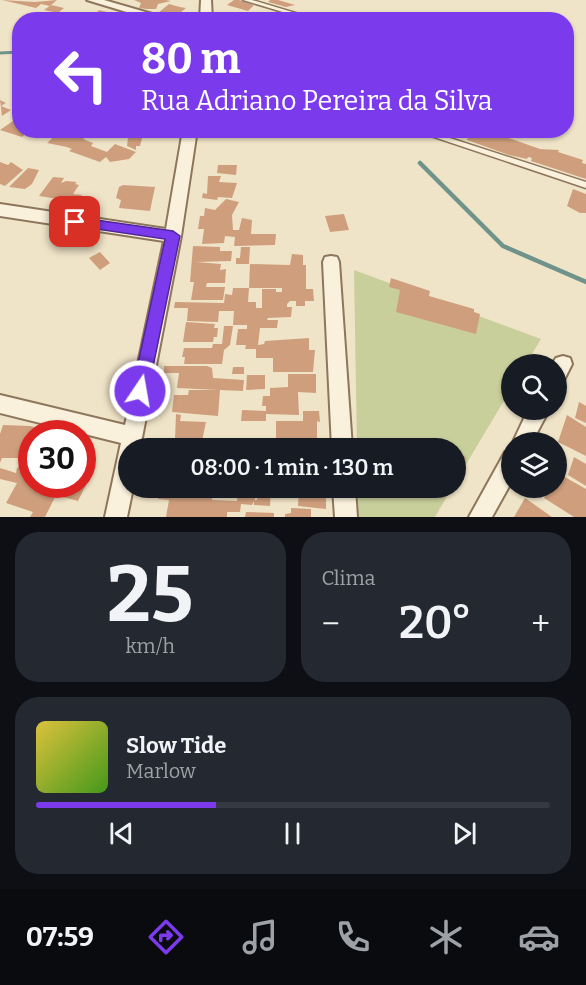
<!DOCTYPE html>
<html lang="pt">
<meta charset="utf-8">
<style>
:root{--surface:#171b24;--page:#242831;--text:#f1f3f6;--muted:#9ea1a6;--line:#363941;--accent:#7c3aed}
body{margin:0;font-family:Bitter,serif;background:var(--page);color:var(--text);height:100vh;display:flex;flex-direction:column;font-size:22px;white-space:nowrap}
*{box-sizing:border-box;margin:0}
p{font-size:20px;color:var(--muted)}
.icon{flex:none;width:33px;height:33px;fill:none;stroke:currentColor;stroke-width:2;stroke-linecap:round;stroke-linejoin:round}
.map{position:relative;height:517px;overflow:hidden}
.drawer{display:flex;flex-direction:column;gap:15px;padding:15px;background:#0d0f14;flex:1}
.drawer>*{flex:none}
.top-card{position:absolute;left:12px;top:12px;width:562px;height:126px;border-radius:24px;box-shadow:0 2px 4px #0004;background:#7c3aed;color:#fff;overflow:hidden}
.buttons{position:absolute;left:501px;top:354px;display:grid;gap:12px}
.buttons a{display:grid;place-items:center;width:66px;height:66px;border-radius:50%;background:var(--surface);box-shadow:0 2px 4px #0004;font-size:30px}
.speed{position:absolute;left:18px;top:420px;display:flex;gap:12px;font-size:30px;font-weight:700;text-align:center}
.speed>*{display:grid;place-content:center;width:78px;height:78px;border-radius:50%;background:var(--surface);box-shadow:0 2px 4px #0004;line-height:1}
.speed .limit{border:9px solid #d22;background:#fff;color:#111}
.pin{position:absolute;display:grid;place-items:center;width:51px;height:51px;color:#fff;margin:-26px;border-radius:12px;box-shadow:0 3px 9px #0006}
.me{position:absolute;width:66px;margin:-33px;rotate:12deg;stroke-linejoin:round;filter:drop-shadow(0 0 4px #0008)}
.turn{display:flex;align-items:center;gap:21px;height:126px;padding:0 30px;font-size:27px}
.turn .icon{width:78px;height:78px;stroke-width:2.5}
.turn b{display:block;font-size:42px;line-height:51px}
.big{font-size:45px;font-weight:600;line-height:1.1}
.drawer .tile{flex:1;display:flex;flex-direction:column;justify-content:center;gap:9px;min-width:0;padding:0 21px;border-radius:24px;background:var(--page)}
.drawer .dial{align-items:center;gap:0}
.dial b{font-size:78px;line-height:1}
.song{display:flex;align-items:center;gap:18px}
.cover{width:72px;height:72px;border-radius:9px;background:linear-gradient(135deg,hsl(50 70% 55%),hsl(100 70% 35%))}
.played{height:6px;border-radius:3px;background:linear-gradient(90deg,var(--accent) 35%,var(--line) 35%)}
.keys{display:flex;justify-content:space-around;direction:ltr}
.heat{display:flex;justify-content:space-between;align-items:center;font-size:33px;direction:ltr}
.drawer .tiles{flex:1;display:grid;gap:15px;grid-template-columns:1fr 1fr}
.tile:last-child{grid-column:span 2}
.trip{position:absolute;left:118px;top:438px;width:348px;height:60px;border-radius:30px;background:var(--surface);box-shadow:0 2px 4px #0004;font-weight:600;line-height:60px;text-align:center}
.tab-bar{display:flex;height:96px;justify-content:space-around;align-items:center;background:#090b0e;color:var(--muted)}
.tab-bar .icon{width:42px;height:42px}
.tab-bar .active{color:var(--accent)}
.tab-bar b{font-size:27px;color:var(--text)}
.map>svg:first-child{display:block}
</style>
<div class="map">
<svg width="586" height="517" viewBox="0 0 586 517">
<rect width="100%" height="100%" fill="#f0e4c8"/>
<path fill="#c9cf9b" d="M354,270L541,339L526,364H512L511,389L456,481V448H357Z
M358,488H452L435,517H358Z"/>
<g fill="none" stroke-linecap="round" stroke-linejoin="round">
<path stroke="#6f938a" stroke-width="3" d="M0,53L20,52"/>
<path stroke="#6f938a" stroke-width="4.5" d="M420,163L503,246L586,282"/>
</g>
<path fill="#cf9f7d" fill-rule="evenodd" d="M2,0L35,2L57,0L50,6L41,4L36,8Z
M134,0H166L171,1L158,4L156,9H147L139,8L141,3Z
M234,0H239L254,5L248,11L227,5Z
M270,0H278L295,5L286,7L268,2Z
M169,4L180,7L186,8L176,16L158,13Z
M51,5L64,8L58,13L44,10Z
M99,10L111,13L114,15L109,20H89Z
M127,12L132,14L131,15L152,20H120Z
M325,13L338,16L344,20H323L321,17Z
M0,100L6,103L1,106L11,110L2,116Z
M20,116V130H30L22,137L0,130Z
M61,130L86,137L83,139L93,143L91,146L107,152L115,144L136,152L129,159L110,162L106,157L100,162L69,151L72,149L67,147L47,143Z
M129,130H144L140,146H136V150L127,146Z
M447,130H490L488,134L493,135L494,133L540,149L559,150L558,152L583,160L582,163L586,164V179L531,161L532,158L528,157L527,159L509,155L467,140L469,135L464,134L461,138L451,135L446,133Z
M0,162L8,165L11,162L23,170L5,186L0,184Z
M218,165H237L236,175L217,173Z
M28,168L39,170L32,184L25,189L9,187Z
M208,176H221L219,182L237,183L232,198L218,197L217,200L202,198L203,193L207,194Z
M53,177L64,178L61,183L66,181L77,182L75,184L79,185L73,194L82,195L78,202L39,196Z
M123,185L155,187L150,211L119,208L121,200L116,198L119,187Z
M573,189L586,194V213H580L567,206Z
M226,199L239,202L232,215L233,230H239L242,218L252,220L251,234H276L275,245L234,246L235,237L225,236L224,243L202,244L204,229H198L200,216H204L205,208L215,210Z
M344,214L349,230L330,232L325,216Z
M193,246L220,247V251H232L231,261L196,262L221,264L220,270L226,269L225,283H207L206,287H225L223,300H191L194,282H190Z
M241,247H250L249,264H236V258H240Z
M100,252L110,263L100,270L89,258Z
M292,254L303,255V265H306V289H313L314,301H305V306H296V301H290L287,304V307H292L291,317L268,318L267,320H278L277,328H260L258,345L264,344L265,341L309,338V350H315L313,372H273V358H256V349H245L246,345H236L238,329H247V325H233L234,311H219L218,322L187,321L188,308H174L175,302L224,303L225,294L232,295L233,288H249L250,264L290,265ZM249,288H282V292H276V289H262V308H256V302H248Z
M391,278L430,291L429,296L474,309V312L480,314L476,334L396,312L400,290L389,287Z
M186,322L215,324L214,328H218L217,337H214L213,342H183Z
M224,326H233L230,345L224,350L222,364H184L185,357H182L184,348H212L213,344H222Z
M164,366H207L212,368L213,378L244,380L243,391L220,390L218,416L172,412L174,395H188L189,390H218L177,388L179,373H164Z
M233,367H244V374H232Z
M288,374H316V393L298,392L299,415L266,414V421H241L242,410L266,411V406H262L263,396H270V388L288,387Z
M247,375H265V389L246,390Z
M579,402L586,406V423L575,418Z
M303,411H319L320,422L317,421V448H276V421H303Z
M176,414L181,415L180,421L206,422L202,441L175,439Z
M567,415L586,427V456L558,442Z
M3,425L30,426L50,431L48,434H32V456L22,453L20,458H2L0,463V434Z
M169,442L214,443V448H169Z
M222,443H240V448H221Z
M556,453L567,460L561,473L556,470Z
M456,454L466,457L462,483L456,481Z
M574,457L586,464V486L568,475Z
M29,462L32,484H36L34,489L48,493L51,486L47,484H82V470L92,473L78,501L56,495L45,517H30L33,512L6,503L17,483L0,479V468L16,473L17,468Z
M556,472L586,489V517H574L544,498L548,488H556Z
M160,488H213L212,500L237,501L238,488H248L255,490V499L252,505L241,504L240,512H227V517H166L169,500L158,499Z
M258,488H271L270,506L254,505V500H257Z
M299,488H326V509L298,506Z
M525,498L552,517H514Z
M291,508L311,509V517H285V514L291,513Z
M246,512L274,513V517H245Z"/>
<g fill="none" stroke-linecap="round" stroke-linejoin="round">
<g stroke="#8d765c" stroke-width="3">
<path id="service" d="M243,0H252L319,20H309Z
M413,130H425L586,182V188Z"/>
</g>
<g stroke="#8d765c" stroke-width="4">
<path id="minor" d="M87,0H104L173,20H153Z
M201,0H211L212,20H200Z
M183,130H197L181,236L140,448H129V488H133L127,517H105L121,443L0,413V395L125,425L164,241L0,216V204L166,229Z
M331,256L337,257L339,262L352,448H332L323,262L325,257Z
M563,356L570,358L572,364L563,382L556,384V364H552L556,358Z
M528,410H549L532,442L512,444Z
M512,449V481L492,517H469L505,452Z
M333,488H355L357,517H335Z"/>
</g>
<use href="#service" fill="#faf1dc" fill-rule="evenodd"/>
<use href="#minor" fill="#faf1dc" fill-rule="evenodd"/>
</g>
<path fill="#7c3aed" stroke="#51269a" stroke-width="1.5" d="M75,217L173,231L180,236L148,391L146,396L140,399L134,396L132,391L165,239L70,225L69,222Z"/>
</svg>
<div class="buttons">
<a><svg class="icon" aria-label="search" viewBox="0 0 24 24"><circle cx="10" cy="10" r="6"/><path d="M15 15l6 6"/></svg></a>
<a><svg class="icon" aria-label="layers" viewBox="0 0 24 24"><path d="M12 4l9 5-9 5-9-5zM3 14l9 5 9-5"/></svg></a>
</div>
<div class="speed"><div class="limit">30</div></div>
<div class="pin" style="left:75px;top:222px;background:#d93025"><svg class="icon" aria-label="arrive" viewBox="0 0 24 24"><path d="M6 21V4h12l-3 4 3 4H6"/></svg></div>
<svg class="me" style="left:140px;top:391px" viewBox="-20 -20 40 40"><circle r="17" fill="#7c3aed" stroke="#fff" stroke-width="3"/><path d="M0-11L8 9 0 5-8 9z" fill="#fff"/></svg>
<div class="trip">08:00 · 1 min · 130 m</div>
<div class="top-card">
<div class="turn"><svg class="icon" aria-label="left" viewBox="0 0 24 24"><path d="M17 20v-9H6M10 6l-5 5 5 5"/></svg><div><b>80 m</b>Rua Adriano Pereira da Silva</div></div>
</div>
</div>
<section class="drawer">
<div class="tiles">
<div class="tile dial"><b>25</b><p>km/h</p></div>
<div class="tile"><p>Clima</p>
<div class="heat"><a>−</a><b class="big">20°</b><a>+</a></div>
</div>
<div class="tile">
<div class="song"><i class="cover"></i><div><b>Slow Tide</b><p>Marlow</p></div></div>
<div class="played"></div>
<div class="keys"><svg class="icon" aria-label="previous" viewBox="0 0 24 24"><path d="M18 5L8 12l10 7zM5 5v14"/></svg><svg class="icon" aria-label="pause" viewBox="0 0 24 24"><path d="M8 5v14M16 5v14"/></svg><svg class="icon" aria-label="next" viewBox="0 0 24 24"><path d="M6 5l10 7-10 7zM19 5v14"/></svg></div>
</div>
</div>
</section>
<nav class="tab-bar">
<b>07:59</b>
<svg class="icon active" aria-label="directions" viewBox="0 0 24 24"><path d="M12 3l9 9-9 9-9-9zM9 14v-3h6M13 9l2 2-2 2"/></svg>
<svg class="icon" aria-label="music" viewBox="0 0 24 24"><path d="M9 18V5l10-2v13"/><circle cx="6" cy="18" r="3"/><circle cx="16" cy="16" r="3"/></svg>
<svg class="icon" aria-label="phone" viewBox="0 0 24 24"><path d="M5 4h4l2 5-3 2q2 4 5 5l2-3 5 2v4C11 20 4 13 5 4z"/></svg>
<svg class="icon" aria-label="climate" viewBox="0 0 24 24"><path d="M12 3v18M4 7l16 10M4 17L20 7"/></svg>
<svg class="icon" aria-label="car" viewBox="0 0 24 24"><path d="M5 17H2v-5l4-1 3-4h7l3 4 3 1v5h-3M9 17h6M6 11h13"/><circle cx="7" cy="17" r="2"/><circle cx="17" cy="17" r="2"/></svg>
</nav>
